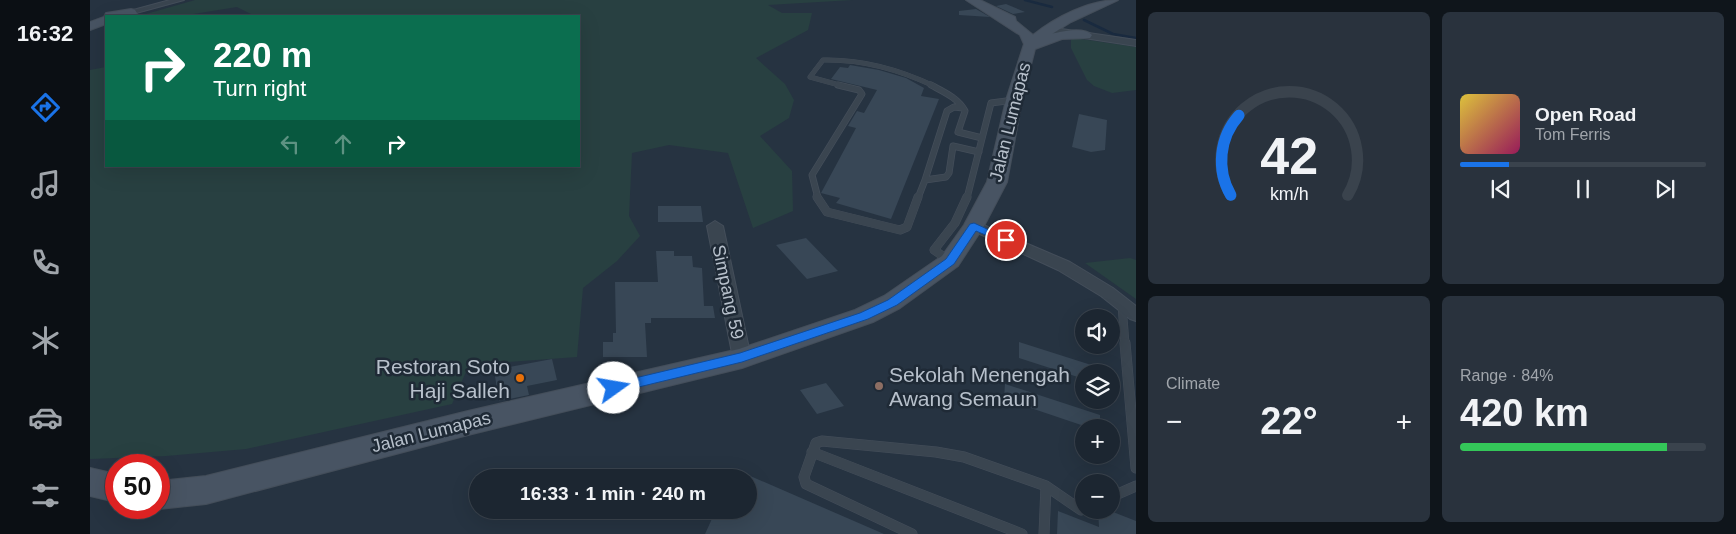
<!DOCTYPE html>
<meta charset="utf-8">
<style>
:root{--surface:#1c2631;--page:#29323d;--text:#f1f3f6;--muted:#a0a5ab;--line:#3a434d;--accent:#1a73e8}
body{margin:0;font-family:Arial,sans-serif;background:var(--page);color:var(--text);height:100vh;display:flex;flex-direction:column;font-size:19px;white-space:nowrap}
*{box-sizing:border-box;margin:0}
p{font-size:16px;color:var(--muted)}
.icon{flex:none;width:28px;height:28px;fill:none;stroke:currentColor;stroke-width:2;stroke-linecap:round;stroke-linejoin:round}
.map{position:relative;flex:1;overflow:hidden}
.sheet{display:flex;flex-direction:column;gap:12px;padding:12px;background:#0f151b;width:600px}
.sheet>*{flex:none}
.top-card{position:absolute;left:15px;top:15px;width:475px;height:152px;border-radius:0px;box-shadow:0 5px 20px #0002,0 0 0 1px var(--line);background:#0b6e4f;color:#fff;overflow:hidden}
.fabs{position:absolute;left:985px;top:309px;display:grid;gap:10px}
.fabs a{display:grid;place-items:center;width:45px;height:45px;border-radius:50%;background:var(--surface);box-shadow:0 5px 20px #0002,0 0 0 1px var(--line);font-size:25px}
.speed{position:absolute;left:15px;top:454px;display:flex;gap:10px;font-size:25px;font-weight:700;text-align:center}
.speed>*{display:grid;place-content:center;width:65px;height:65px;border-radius:50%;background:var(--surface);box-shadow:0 5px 20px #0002,0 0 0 1px var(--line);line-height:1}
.speed .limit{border:8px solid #d22;background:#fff;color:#111}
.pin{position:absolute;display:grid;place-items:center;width:42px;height:42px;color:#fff;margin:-21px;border:2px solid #fff;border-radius:50%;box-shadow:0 1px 5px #0007}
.me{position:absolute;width:55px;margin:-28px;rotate:77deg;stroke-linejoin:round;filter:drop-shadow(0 0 4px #0008)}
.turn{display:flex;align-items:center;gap:18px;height:105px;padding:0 25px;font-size:22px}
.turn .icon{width:65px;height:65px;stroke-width:2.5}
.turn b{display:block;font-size:35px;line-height:42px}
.lanes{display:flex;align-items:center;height:48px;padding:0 25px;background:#0003;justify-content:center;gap:25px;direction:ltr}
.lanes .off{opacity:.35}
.big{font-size:38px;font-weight:800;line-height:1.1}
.sheet .card{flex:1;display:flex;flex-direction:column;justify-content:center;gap:8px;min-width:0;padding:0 18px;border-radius:8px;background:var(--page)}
.sheet .dial{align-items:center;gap:0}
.dial svg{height:130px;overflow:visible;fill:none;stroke:var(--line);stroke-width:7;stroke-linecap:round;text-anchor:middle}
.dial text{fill:var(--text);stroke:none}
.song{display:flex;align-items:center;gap:15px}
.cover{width:60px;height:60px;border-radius:8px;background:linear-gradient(135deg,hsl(50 70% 55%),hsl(330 70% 35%))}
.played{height:5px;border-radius:2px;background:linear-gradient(90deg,var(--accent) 20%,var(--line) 20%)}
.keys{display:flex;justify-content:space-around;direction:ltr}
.heat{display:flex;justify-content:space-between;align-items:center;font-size:28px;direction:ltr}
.charge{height:8px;border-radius:4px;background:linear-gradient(90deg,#34c759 84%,var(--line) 0)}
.sheet .tiles{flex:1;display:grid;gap:12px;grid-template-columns:repeat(2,1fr)}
.trip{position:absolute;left:379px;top:469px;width:288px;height:50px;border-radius:25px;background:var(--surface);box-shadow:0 5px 20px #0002,0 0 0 1px var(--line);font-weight:800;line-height:50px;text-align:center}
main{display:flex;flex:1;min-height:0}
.dock{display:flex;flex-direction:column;width:90px;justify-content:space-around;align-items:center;background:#0b0f14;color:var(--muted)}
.dock .icon{width:35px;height:35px}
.dock .active{color:var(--accent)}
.dock b{font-size:22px;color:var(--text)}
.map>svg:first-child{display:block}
</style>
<main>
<nav class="dock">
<b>16:32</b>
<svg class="icon active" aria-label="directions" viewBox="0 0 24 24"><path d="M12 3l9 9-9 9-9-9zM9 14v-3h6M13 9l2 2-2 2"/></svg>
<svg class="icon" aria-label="music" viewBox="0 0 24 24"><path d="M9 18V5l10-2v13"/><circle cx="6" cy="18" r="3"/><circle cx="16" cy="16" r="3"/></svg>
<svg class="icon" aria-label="phone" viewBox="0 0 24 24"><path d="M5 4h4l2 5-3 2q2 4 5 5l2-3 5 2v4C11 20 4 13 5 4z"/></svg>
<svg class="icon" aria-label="climate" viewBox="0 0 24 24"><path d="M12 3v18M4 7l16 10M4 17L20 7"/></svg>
<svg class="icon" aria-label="car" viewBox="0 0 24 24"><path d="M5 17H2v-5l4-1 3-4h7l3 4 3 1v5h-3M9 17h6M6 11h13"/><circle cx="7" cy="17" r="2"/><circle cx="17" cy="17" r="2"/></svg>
<svg class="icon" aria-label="filters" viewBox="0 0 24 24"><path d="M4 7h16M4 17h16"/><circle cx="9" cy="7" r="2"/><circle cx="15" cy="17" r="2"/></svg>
</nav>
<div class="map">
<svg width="1046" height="534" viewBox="0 0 1046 534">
<rect width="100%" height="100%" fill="#263341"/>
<path fill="#284041" d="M105,0H763L678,5L692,13H722L718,30L666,58L695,84L704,100L699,118L670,136L702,171L703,211L663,228L638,153L579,145L542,153L539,216L550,236L527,261L493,288L487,357L379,365L362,404L156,449L76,456L0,459V70L16,67V166H489V16H165L147,7L91,16H49Z
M984,38L1046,47V90L1022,93L1004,86L997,80L981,48V40Z
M1040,258L1046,260V299L995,263Z"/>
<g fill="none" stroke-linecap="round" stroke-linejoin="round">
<path stroke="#192a3f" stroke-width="2.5" d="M935,0L962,7
M994,20L1023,34L1046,38"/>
</g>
<path fill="#384756" d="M916,4L935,12L923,14L906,6Z
M886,9L900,17L869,15V11Z
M760,65L789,70L816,78L834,88L831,96L849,99L801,219L746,203L750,198L731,193L766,128L758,126L767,111L774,113L787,90L741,79L750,67L758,68Z
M989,114L1017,120L1015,150L1001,152L982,147Z
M568,206H611L613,222H568Z
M716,238L748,271L717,279L686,245Z
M566,251H584V256H602L603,267L612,268L614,306H623L625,318H561V323H555L557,357H513V342H523V333H526L525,282H568Z
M929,342L1017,370L1016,372H994V379L929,358Z
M462,359L467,380L437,386L439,395L409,401L404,370Z
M736,383L754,406L727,414L710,390Z
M915,384L1010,415V428H1000L914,399Z
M658,475L794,534H615L626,510H658Z
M1008,510H1018L1046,521V534H967L968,511L1009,527Z"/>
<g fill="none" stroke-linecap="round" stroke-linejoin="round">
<g stroke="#444e5a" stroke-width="5">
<path id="lane-far3" d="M753,86L720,77L733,60C773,59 808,69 844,86"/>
</g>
<g stroke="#444e5a" stroke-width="7">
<path id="lane-far2" d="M841,85C854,92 868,98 875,111L868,132L892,138
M835,180L857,111L864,107L873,108
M728,198L722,175L772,94L769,90L748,85
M828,198L835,180L856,177L859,173L863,146L889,152
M877,198L901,103L924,100"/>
</g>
<g stroke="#444e5a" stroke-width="9">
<path id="lane-far1" d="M727,197L737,212L810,230L817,227L828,197
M860,261L844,250L865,223L877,197
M1032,305L1035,344"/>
</g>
<g stroke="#444e5a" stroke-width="11">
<path id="lane" d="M1035,343L1046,468
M722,452L932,534
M1021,497L1046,486
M822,534L716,484L714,477L726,443L732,441L846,452L874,457L956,486L991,510L994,509
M954,534L956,486"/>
</g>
<g stroke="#444e5a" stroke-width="2">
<path id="street" d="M80,0H94L35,16H21Z
M958,27L1046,40V46L955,32L953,30Z
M625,221L633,226L661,358L659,363L652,365L645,363L643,358L617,226Z
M884,221L980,262L1023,288L1046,306V321L1040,319L1011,296L968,270L879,229L876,226Z"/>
</g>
<g stroke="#444e5a" stroke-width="2">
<path id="secondary" d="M876,0H890L925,17L926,21L943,35C966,17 999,0 1028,0L981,22L962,34C972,31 994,27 1002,35L1000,38L972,39L945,49L932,100L917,182L894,226L868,266L810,308L783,322L652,368L378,435L116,504L69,509L64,508H69V481L116,476L378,411L649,349L765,310L794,296L852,256L874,225L897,182L916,100L934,44L930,35Z
M41,9L45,10L47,13L45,16H16V24L0,30V22L14,17L16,13Z
M0,468L26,474V502L0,496Z"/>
</g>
<use href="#lane-far3" stroke="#3a4550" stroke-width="4.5"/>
<use href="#lane-far2" stroke="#3a4550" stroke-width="5.5"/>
<use href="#lane-far1" stroke="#3a4550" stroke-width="8"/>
<use href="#lane" stroke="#3a4550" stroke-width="10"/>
<use href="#street" fill="#3a4550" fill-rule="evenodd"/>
<use href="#secondary" fill="#485463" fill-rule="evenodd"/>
</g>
<path fill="#1a73e8" stroke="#114b97" d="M884,223L921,240L916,243L912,242L886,231L864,264L807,305L778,319L652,362L524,393L519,392L517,388L519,384L524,383L650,353L770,313L798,300L856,259L880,224Z"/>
<circle fill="#e8710a" stroke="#1f2a36" stroke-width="2" cx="430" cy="378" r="5"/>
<circle fill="#8d6e63" stroke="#1f2a36" stroke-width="2" cx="789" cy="386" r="5"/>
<g text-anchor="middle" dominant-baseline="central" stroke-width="5" stroke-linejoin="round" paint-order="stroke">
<g font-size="18" fill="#b7c0cb" stroke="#1f2a36">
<text transform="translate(920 122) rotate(-76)">Jalan Lumapas</text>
<text transform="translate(638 292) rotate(78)">Simpang 59</text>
<text transform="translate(341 432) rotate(-14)">Jalan Lumapas</text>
</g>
<g font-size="21" fill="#b7c0cb" stroke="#1f2a36" text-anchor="end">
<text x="420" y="366">Restoran Soto<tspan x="420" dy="24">Haji Salleh</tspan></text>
<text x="799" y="374" text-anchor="start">Sekolah Menengah<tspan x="799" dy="24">Awang Semaun</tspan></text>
</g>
</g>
</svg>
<div class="fabs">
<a><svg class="icon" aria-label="sound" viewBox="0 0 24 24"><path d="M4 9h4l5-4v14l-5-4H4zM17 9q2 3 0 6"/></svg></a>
<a><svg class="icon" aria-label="layers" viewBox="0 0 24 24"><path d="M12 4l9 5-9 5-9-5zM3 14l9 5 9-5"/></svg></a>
<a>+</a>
<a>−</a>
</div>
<div class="speed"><div class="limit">50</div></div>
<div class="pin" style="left:916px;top:240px;background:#d93025"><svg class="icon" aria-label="arrive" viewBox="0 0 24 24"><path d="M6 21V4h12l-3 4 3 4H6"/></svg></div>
<svg class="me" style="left:524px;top:388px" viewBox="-20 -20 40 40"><circle r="19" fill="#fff"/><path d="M0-13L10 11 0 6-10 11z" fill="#1a73e8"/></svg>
<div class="trip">16:33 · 1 min · 240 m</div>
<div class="top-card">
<div class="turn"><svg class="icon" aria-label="right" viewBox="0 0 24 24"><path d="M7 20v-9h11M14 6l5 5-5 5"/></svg><div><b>220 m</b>Turn right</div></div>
<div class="lanes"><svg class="icon off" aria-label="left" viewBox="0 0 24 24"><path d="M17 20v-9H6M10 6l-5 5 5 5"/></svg><svg class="icon off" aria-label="ahead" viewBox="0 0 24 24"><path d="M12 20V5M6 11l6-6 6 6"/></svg><svg class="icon" aria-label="right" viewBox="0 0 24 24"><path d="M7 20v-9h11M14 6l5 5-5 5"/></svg></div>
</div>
</div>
<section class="sheet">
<div class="tiles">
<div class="card dial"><svg viewBox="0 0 100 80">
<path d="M14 69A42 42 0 1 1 86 69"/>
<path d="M14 69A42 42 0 0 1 19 20" stroke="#1a73e8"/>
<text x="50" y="56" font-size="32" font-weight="700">42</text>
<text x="50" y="72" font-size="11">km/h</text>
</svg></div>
<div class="card">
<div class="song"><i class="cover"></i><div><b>Open Road</b><p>Tom Ferris</p></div></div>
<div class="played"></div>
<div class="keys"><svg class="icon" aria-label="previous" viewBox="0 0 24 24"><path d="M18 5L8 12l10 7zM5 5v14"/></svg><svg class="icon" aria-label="pause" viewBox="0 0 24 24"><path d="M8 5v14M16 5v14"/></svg><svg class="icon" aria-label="next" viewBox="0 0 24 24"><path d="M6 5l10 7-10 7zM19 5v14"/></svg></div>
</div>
<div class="card"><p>Climate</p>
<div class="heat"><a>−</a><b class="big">22°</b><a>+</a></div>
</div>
<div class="card"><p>Range · 84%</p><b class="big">420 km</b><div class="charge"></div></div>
</div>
</section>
</main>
